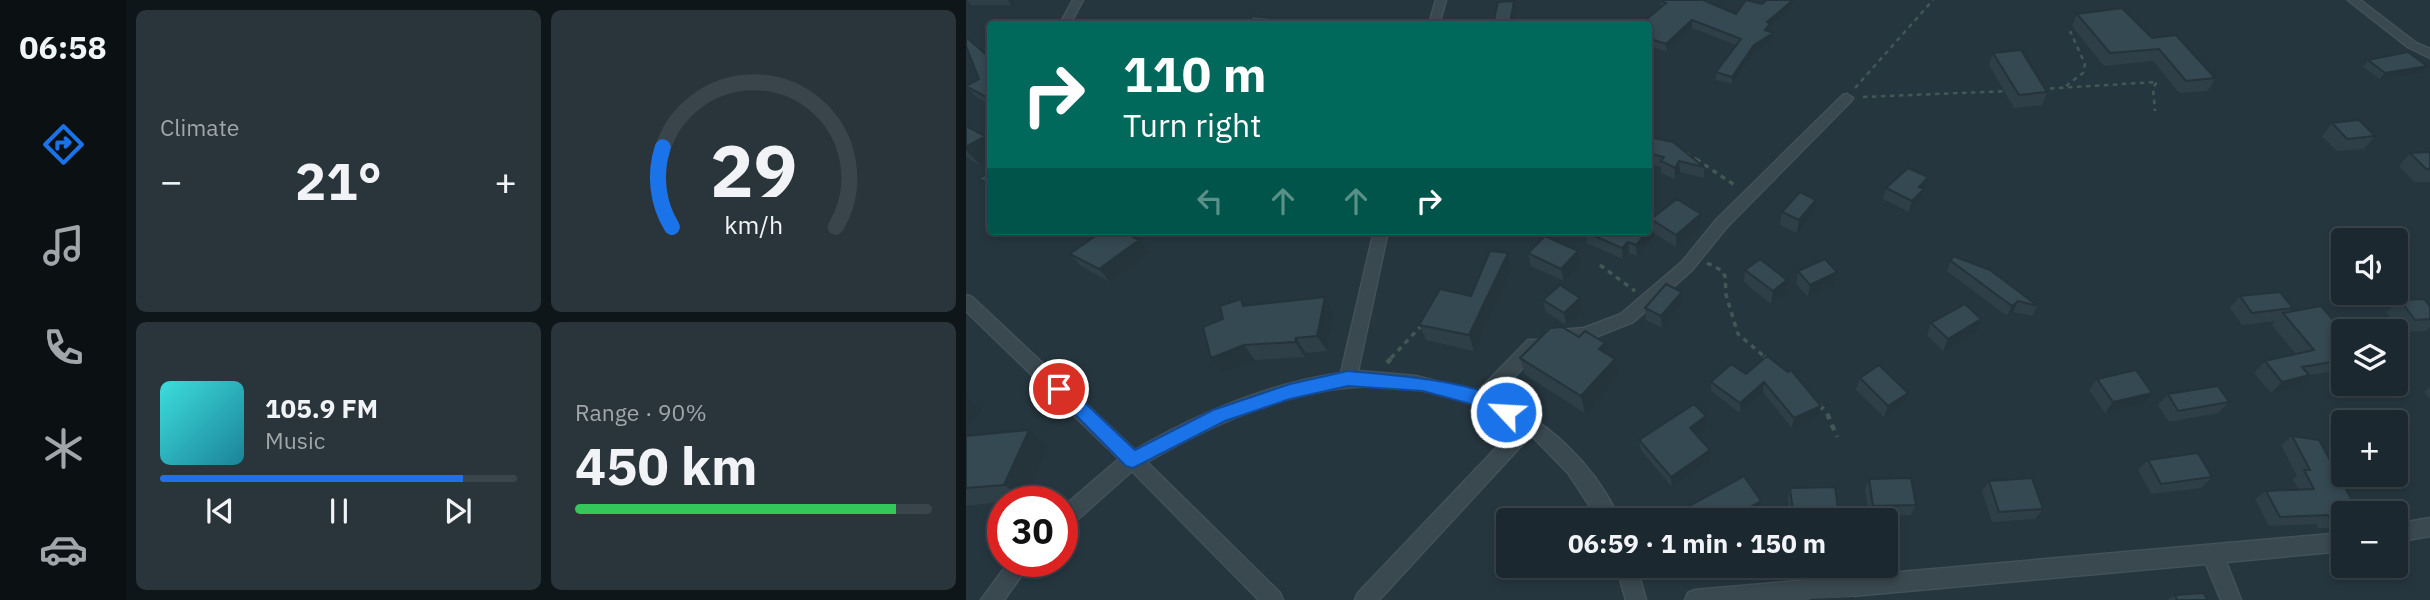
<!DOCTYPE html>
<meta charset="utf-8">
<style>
:root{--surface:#1c282f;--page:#29343b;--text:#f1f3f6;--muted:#a0a6aa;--line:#3a444b;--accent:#1a73e8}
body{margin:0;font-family:"IBM Plex Sans",sans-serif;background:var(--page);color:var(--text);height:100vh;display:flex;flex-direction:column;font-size:26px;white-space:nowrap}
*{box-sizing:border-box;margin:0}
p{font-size:23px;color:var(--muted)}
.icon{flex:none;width:38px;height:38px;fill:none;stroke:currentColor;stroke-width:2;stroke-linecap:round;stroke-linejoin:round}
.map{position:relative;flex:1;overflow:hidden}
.details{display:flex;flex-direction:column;gap:10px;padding:10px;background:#0f161a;width:840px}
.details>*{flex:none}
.hud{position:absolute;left:21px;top:21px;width:665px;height:214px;border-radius:7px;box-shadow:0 4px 10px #0003,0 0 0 2px var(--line);background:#00695c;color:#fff;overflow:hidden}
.tools{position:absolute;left:1365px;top:228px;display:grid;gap:14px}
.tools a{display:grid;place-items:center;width:77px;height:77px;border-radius:7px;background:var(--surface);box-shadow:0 4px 10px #0003,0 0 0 2px var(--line);font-size:35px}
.speed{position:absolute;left:21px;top:486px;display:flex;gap:14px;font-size:35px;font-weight:700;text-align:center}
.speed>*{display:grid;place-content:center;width:91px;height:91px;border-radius:50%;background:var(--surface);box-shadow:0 4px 10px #0003,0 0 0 2px var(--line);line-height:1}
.speed .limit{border:10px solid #d22;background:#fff;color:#111}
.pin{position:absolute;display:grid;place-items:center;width:60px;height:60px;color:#fff;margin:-30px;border:4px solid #fff;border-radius:50%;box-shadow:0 2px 7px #0007}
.me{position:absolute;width:77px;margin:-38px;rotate:295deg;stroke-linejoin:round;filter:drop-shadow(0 0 5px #0008)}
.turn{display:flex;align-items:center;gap:24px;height:147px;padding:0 21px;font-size:32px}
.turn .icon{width:91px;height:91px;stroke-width:2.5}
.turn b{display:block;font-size:49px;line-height:60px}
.lanes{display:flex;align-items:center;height:66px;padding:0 21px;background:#0003;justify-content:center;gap:35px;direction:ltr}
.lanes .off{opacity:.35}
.big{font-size:52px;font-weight:700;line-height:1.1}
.details .tile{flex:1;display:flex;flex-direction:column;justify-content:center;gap:10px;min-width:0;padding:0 24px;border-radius:10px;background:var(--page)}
.details .dial{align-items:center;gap:0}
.dial svg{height:182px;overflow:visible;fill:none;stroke:var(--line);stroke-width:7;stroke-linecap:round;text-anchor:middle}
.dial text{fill:var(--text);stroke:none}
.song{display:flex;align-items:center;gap:21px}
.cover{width:84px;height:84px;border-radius:10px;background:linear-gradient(135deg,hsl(180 70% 55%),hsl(190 70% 35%))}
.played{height:7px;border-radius:4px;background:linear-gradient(90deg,var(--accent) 85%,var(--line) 85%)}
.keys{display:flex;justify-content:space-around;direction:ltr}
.heat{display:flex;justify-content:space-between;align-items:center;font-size:38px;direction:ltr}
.charge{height:10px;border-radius:5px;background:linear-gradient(90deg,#34c759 90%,var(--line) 0)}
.details .tiles{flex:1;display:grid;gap:10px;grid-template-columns:repeat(2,1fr)}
.trip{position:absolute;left:530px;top:508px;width:402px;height:70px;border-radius:7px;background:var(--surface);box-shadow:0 4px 10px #0003,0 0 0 2px var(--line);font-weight:700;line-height:70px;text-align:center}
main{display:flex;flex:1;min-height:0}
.tab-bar{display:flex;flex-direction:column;width:126px;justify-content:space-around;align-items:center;background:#0b1013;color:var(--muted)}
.tab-bar .icon{width:49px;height:49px}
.tab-bar .selected{color:var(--accent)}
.tab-bar b{font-size:32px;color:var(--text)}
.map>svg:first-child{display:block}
</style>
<main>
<nav class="tab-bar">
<b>06:58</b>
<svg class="icon selected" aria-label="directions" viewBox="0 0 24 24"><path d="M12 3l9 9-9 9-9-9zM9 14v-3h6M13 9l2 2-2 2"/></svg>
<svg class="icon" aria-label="music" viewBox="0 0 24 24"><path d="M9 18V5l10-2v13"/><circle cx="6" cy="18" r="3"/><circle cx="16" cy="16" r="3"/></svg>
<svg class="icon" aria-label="phone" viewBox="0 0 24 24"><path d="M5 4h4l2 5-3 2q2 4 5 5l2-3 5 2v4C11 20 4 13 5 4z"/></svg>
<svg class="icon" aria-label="climate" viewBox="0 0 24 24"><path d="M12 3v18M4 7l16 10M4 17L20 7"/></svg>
<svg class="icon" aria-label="car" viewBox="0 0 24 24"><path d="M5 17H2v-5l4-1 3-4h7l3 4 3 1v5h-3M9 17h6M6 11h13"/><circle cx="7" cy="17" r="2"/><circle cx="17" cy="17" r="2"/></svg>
</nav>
<section class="details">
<div class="tiles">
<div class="tile"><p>Climate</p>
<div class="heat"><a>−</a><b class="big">21°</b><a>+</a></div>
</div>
<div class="tile dial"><svg viewBox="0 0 100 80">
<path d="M14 69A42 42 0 1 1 86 69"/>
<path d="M14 69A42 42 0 0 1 10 34" stroke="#1a73e8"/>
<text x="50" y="56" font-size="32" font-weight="700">29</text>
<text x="50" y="72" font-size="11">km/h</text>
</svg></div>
<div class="tile">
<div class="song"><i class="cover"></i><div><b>105.9 FM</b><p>Music</p></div></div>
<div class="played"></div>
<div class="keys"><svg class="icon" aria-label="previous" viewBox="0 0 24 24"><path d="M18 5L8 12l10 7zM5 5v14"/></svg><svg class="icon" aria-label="pause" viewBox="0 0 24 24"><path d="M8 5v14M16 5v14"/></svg><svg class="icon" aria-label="next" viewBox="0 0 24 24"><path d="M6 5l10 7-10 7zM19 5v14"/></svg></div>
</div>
<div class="tile"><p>Range · 90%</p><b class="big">450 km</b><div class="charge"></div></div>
</div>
</section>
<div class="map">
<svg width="1464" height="600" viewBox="0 0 1464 600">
<rect width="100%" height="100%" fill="#26363f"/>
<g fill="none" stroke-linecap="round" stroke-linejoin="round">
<g stroke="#435158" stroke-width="3">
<path id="minor" d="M107,0H117L104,24H94Z
M470,0H480L473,24H463Z
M1382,0H1394L1450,43L1464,49V58L1442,47Z
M881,94L887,98L885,101L760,228L726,270L667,322L619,341H581L579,336L581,331L618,328L655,314L716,262L750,220L877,95Z
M408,231H422L392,371L450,376L511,392L562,340H574L576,345L574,350L528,398C583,421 629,465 654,520H633L602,473L565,435L413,600H389L392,593L551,426C424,351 299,393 181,462L314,593L317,600H293L166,471L103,527L96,530V508L153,459L0,311V295L6,297L169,450C233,413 301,384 375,373Z
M1464,518V536L1430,542V524Z
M1377,533V551L1260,562L1275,600H1255L1240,564L842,600H719L722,593L729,590Z
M43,562H65L38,600H15Z
M650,565H670L680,600H660Z"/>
</g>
<path stroke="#415855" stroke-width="2.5" stroke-dasharray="4.5 4.5" stroke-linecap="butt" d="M1100,86L1117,73L1119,64L1104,31
M889,88L967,0
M1075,89L1191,82L1187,88L1189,111
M897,97L1043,91
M713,148L733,161"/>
<path stroke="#415855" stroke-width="3.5" stroke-dasharray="5 5" stroke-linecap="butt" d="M730,159L770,186
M741,263L755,270L759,276L760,295L772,334L800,358
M634,265L669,291
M425,358L456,325"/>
<path stroke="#415855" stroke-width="4.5" stroke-dasharray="6 6" stroke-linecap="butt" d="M798,356L801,359
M421,363L427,356
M853,405L861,413L871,437"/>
<use href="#minor" fill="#3a484f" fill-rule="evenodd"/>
</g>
<path fill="#2e3f47" d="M1,0H49L45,5H5Z
M695,1L770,14L796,4L826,1V9L804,27L803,32L806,41L788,53L766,84L750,80V72L770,45L726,28L701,52L682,45V24L695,7Z
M1111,14L1186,38L1249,78L1242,91L1213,93L1187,61L1138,66L1106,26Z
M1027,53L1081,92L1076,105L1048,108L1023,65Z
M24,58V105L9,96L0,86L13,79Z
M1402,60L1461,66L1456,73L1414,79L1397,67Z
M1366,123L1409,136L1398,149L1371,151L1356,136Z
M0,126L24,143V159L14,165L0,157Z
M682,137L738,167V178L714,172L709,179L695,173V167L682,164Z
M1464,152V182H1448L1433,166L1444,153Z
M24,172V190L13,178Z
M920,188H959L955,200L943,212L917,199Z
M850,200L848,212L831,233L814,225L816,212Z
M735,214V226L710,247L688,233V236L671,256L663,253L657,259L621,243L619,232L685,224V219Z
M173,240L183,253L144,282L115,266L104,254Z
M612,251L614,264L598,281L565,266L562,253Z
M542,253L546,269L508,351L460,340L453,325L505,296Z
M985,261L1072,306L1066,316L1047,312L1041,316L981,271Z
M779,270L821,280L820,292L805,304L778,282Z
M832,271L871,272L868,284L842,297L830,284Z
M716,292V304L696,328L680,320L679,308Z
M1274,296L1327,308L1324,311L1377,331V370L1343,375L1331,387L1305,393L1288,373L1299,361L1330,354L1306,325L1309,321L1276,325L1264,308Z
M359,297L367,312L361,351L340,353L339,357L289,360L257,372V319L280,306Z
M614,298L616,310L600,325L580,312L577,300Z
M1434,300L1464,306V327L1460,331L1435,332L1420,312Z
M965,323L1010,331L977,351L961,335Z
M613,337L639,343L640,354L652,376L619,413L559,375L554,358Z
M801,356L853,415L826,428L797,392L774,413L745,391V382L780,374Z
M894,378L942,393L937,404L918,417L890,390Z
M1131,379L1177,404L1139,413L1123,390Z
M1464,387V399L1458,392Z
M1202,394L1263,402L1252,413L1203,422L1192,405Z
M740,416V427L730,434L744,460L706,487L675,450L673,440Z
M63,430L83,446L60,499L0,506V436Z
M1326,436L1377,513V528H1352L1350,524L1303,526L1289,499L1300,491L1333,490L1327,479L1331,476L1315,445Z
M1182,460L1246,477L1235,488L1185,494L1172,470Z
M903,479L950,505L945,515L903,516L899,489Z
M1023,481L1077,509L1069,519L1026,522L1016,491Z
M824,488L873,515L871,520H824L822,498Z
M723,506L793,511L778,520H726L723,516Z
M776,565H817L816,568L777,572Z
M1209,595L1241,600H1201Z"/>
<path fill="#25333a" d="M42,0H49L45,5Z
M548,1L550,14L549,24H544Z
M826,1V9L804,27L803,31L799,37L801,22Z
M726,20V28L701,52L700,44Z
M807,33L806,41L788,53L766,84V77L788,45Z
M1461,66L1456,73L1414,79L1419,73Z
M24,95V103L20,97Z
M19,136L24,143V159L14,165L0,150V147Z
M713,161L714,172L709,179V168Z
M962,177L959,188L950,197L953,187Z
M958,189L955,200L943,212L946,201Z
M850,200L848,212L831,233L833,220Z
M735,214V226L710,247V235Z
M687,224L688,236L671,256L670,245Z
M173,240L183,253L144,282L133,269Z
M662,242L663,253L657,259L656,248Z
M612,251L614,264L598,281L595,269Z
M542,253L546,269L508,351L503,335Z
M871,272L868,284L842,297L844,285Z
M821,280L820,292L805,304L807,291Z
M716,292V304L696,328L695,316Z
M359,297L367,312L361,351L351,336Z
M614,298L616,310L600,325L598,313Z
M1052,301L1047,312L1041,316L1046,306Z
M1015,319L1010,331L977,351L982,339Z
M330,338L340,353L339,357L329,342Z
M639,343L641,360L633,349Z
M278,345L289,360L257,372L245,358Z
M649,359L652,376L619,413L615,396Z
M1343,375L1331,387L1305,393L1316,382Z
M798,382L797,392L774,413V403Z
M942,393L937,404L918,417L922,406Z
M1186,393L1177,404L1139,413L1147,402Z
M0,398L17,411L0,426Z
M855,406L853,415L826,428L828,418Z
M740,416V427L724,438V428Z
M63,430L83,446L60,499L38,485Z
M744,450V460L706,487L705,477Z
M795,501L793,511L778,520H761Z"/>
<path fill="#354953" stroke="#25333a" stroke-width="2" d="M696,0H737L770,14L780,0L796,4L801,0H823L826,1L801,22L804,24L799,30L807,33L788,45L766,77L750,72L775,39L726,20L700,44L682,38V31L684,30H682V24H675L700,3L695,1Z
M548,1L544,24H527L532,2Z
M1156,8L1186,38L1210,35L1249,78L1220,81L1193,49L1144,53L1111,14Z
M286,16L307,18L306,24H283Z
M0,37L24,58V95L20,97L0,86L13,79L0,46Z
M1055,50L1081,92L1053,95L1027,53Z
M1442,52L1461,66L1419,73L1402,60Z
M1393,120L1409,136L1381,139L1366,123Z
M0,126L19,136L0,147Z
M682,137L707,142L738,167L713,161L709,168L695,161L698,157L682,153Z
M1464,152V169H1460L1444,153Z
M942,168L962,177L953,187L958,189L946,201L920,188Z
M24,172V186L13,178Z
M834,192L850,200L833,220L816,212Z
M711,199L735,214L710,235L685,219Z
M682,222L687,224L682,230Z
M136,231H155L173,240L133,269L104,254Z
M620,231H682L670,245L662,242L656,248L619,232Z
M579,236L612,251L595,269L562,253Z
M524,251L542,253L503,335L453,325L474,289L505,296Z
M987,256L1024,270L1072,306L1052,301L1046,306L985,261Z
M794,259L821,280L807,291L779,270Z
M859,259L871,272L844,285L832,271Z
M700,284L716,292L695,316L679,308Z
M594,285L614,298L598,313L577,300Z
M1314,292L1327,308L1286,313L1274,296Z
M359,297L351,336L330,338L329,342L278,345L245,358L237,327L257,319L254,306L275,299L277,306Z
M1458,299L1464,306V319L1449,320L1434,300Z
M999,304L1015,319L982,339L965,323Z
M1355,306L1377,331V360L1336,367L1343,375L1316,382L1299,361L1348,350L1317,313Z
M596,327L613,337L619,331L639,343L633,349L649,359L615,396L554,358L584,328Z
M801,356L822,372L825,370L855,406L828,418L798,382L774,403L745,382L765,364L780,374Z
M913,365L942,393L922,406L894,378Z
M1170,370L1186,393L1147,402L1131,379Z
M1252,386L1263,402L1212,411L1202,394Z
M728,404L740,416L724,428L744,450L705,477L673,440Z
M63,430L38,485L0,488V436Z
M1326,436L1353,440L1393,513H1377V520H1364L1362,515L1314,517L1300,491L1348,489L1338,470H1344Z
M1232,453L1246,477L1195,484L1182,460Z
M778,476L795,501L761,520H732L723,506Z
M945,478L950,505L907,506L903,479Z
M1066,478L1077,509L1033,512L1023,481Z
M869,487L873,515H867V520H828L824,488Z
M1238,593L1241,600H1211L1209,595Z
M887,598V600H844Z"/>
<path fill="#1a73e8" stroke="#114b97" stroke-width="2" d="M382,371C414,374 534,381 549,412L540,419L512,406L457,391L382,386L324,399L259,421L167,468L160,466L84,389L87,384H99L169,450L247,410L324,384Z"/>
</svg>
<div class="tools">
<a><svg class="icon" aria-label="sound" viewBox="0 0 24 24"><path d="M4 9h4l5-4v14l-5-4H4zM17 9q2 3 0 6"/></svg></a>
<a><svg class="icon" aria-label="layers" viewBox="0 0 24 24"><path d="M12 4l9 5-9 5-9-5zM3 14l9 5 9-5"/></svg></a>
<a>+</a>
<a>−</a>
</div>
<div class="speed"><div class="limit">30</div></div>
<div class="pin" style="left:93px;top:389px;background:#d93025"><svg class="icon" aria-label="arrive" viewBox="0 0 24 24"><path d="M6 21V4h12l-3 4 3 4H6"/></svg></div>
<svg class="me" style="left:540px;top:412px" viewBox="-20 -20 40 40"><circle r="17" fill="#1a73e8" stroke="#fff" stroke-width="3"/><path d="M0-11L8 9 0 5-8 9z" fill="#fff"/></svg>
<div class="trip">06:59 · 1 min · 150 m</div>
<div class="hud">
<div class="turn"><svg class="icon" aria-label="right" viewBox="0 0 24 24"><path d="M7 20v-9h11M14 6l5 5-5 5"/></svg><div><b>110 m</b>Turn right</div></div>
<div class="lanes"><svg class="icon off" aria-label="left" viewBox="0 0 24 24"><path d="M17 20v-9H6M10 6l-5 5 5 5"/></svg><svg class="icon off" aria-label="ahead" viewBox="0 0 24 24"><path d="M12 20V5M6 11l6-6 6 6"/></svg><svg class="icon off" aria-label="ahead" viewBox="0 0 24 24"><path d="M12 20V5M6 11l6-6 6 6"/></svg><svg class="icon" aria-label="right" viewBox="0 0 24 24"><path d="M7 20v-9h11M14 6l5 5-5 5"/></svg></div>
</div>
</div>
</main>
